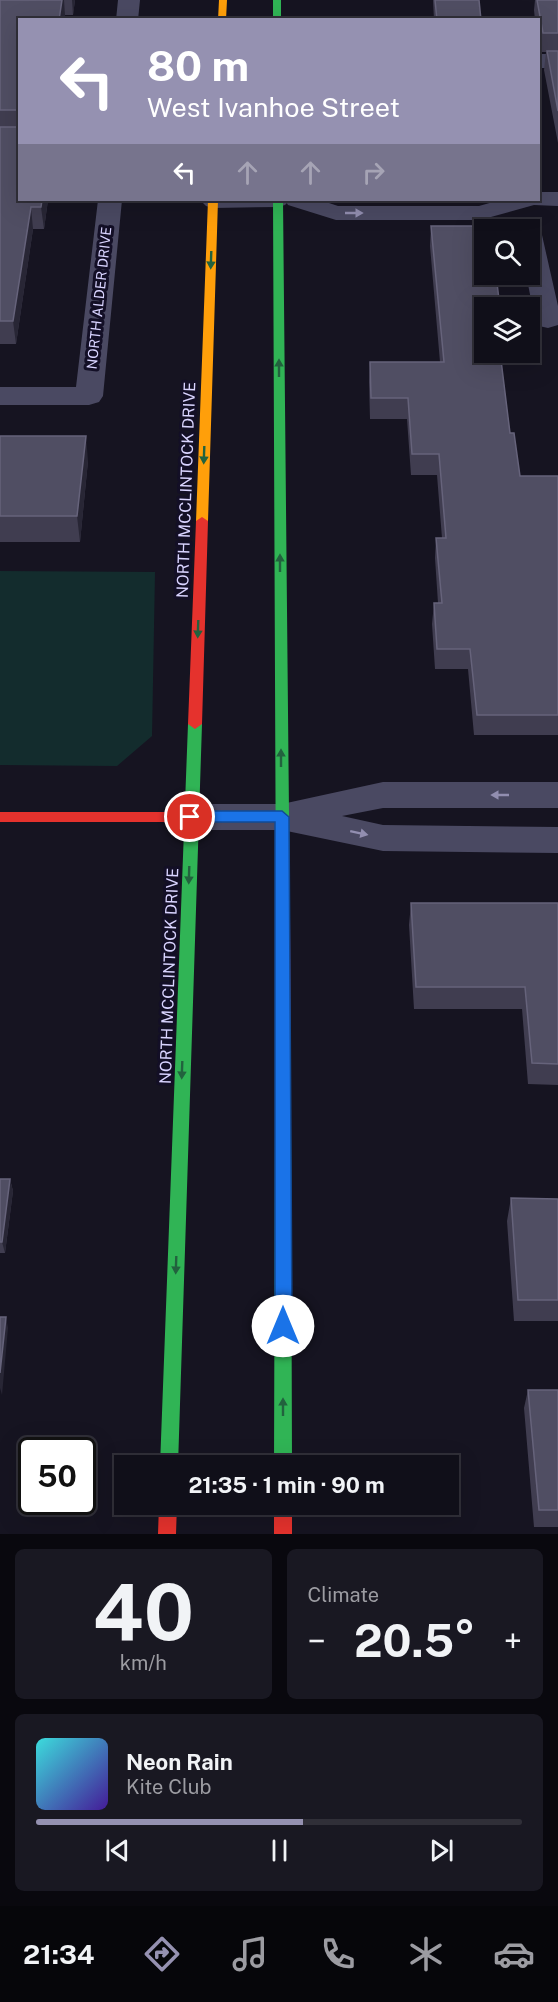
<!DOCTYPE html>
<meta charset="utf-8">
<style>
:root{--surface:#100f19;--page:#191822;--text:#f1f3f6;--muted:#9c9ca2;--line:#302f38;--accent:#9591b1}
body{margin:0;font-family:"Public Sans",sans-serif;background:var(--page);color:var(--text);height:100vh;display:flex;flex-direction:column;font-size:22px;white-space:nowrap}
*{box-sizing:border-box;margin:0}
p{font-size:20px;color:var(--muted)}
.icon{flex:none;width:33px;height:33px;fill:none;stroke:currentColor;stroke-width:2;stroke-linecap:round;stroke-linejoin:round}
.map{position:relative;height:1534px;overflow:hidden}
.sheet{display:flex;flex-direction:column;gap:15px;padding:15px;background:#09080e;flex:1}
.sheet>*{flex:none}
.guide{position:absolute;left:18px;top:18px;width:522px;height:183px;border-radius:0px;box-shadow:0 6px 24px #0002,0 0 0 2px var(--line);background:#9591b1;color:#fff;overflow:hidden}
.controls{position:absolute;left:474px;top:219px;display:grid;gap:12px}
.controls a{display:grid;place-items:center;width:66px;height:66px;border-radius:0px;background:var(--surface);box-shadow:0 6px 24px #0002,0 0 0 2px var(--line);font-size:30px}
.speed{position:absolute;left:18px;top:1437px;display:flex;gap:12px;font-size:30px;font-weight:700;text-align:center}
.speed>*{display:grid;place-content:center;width:78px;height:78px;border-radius:50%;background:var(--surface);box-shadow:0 6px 24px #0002,0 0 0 2px var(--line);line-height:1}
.speed .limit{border:3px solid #111;border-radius:9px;background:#fff;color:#111}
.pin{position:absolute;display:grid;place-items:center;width:51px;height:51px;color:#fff;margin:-26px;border:3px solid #fff;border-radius:50%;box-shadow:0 2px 6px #0007}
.me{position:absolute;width:66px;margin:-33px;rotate:0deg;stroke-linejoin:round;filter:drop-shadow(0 0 4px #0008)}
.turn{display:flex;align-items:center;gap:21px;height:126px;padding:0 30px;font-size:27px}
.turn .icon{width:78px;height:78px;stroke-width:2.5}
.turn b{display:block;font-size:42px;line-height:51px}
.lanes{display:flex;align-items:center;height:57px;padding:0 30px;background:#0003;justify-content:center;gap:30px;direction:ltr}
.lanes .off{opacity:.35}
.big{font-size:45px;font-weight:700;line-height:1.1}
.sheet .card{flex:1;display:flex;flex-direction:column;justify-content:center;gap:9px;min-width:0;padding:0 21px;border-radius:9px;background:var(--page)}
.sheet .dial{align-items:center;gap:0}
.dial b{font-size:78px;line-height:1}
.song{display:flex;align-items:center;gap:18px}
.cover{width:72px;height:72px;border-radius:9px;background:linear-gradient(135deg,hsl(180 70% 55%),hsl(260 70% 35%))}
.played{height:6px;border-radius:3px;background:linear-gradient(90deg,var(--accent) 55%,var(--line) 55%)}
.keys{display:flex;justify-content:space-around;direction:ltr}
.heat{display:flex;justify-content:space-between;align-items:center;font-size:33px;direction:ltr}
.sheet .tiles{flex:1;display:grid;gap:15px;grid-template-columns:1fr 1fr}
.card:last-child{grid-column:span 2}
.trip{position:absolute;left:114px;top:1455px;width:345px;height:60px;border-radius:0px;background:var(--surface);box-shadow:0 6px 24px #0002,0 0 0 2px var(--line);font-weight:700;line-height:60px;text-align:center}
.tabs{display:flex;height:96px;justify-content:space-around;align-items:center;background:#06060a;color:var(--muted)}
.tabs .icon{width:42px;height:42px}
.tabs .on{color:var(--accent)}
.tabs b{font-size:27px;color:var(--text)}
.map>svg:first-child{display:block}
</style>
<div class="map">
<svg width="558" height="1534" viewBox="0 0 558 1534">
<rect width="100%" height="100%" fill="#161421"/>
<path fill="#132c2d" d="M0,571L155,572L152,736L117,766L0,765Z"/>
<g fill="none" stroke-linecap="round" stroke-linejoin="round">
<path fill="#4a4962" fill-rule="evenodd" d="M204,200H288L289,201L285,205L278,207L213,208L206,206L202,202Z"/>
<path fill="#4a4962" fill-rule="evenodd" d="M118,0H140L138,20H116Z
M538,54H558V68H538Z
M538,192H558V206L534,205L480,220H336L288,205L285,200H320L338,206H479L500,200H538Z
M98,200H122L103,396L99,402L89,405H0V387H76Z
M530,228L539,230L542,235L558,306V325L548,328L539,326L535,320L526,274H530V230H522Z
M383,782H558V808H383L342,816L383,825L558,827V853L383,851L282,830H190L178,826L173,817L178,808L190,804H282Z"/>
<path fill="#30b455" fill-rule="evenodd" d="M273,0H281V20H273Z
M273,200H283L290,916L288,920L283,922L278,920L276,916Z
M195,719L202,724L178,1466H160L188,724Z
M283,1122L289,1124L291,1129L292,1466H274L275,1129L277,1124Z"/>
<path fill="#ff9f0a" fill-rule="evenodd" d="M219,0H227L226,20H218Z
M208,200H218L208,521L202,525L196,521Z"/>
<path fill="#e5322d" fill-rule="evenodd" d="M202,517L208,521L202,724L195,729L188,724L196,521Z
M0,812H190L195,813L197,817L195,821L190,822H0Z
M283,910L288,912L290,916L291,1129L289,1134L283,1136L277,1134L275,1129L276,916L278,912Z
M159,1504H177L176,1534H158Z
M274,1504H292V1534H274Z"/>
</g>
<path fill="#403d50" d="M0,0H75L73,15H65V20H20V200H48L44,229H33L16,344H0Z
M433,0H479L481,20H434Z
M535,0H558V143L544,70L546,52H541L538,37V20H535L534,10Z
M431,226L484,352H502V359H501L510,433L520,476H558V735H474L468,669H435L432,624L434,603H438L435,558L436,538H442L437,475H411L407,419H370L369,382L370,362H440L430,246Z
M0,436L88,461L80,542H0Z
M411,903H558V1085L528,1084L522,1009H414L409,925Z
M0,1179H10L13,1191L5,1253H0Z
M511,1198L558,1199V1321H514L507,1221Z
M528,1390H558V1527H534L524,1408Z"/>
<path fill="#282635" d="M62,0H64L65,15V20H59Z
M72,0H75L73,15Z
M42,200H48L44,229L41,207Z
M31,207L33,229L16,344L13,321Z
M86,436L88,461L80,542L77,516Z
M10,1179L13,1191L5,1253L2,1242Z
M6,1317L8,1328L2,1395L0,1388V1373Z"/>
<path fill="#504e63" stroke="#66637b" stroke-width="1.5" d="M0,0H62L59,20H20V200H42L41,207H31L13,321H0V127H19V110H0Z
M435,0H479L481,20H437Z
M537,0H558V33H543Z
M547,51H558V111Z
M431,226H485L486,230H484V274H491L493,283H497L500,308H484V352H500L510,433H514L520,476H558V715H477L470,649H437L434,603H442L436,538H446L439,454H412L408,398H371L370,362H444Z
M0,436H86L77,516H0Z
M411,903H558V1064L532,1063L525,987H416Z
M0,1179H10L2,1242H0Z
M511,1198L558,1199V1300H518Z
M0,1317H6L0,1373Z
M528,1390H558V1510H539Z"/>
<defs><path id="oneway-solid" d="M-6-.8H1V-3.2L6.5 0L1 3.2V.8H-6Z" transform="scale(1.5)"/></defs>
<g fill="#928eb0">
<use href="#oneway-solid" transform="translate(354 213)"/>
<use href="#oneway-solid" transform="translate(500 795) rotate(180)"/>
<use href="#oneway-solid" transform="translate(359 833) rotate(12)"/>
</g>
<g fill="#22623e">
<use href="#oneway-solid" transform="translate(211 260) rotate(92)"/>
<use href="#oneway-solid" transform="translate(279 368) rotate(-90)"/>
<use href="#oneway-solid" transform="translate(204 455) rotate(92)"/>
<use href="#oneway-solid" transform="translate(280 563) rotate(-90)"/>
<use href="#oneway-solid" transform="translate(198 629) rotate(92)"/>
<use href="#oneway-solid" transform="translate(281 758) rotate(-90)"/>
<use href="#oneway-solid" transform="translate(189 875) rotate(92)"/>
<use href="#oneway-solid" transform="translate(182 1070) rotate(92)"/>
<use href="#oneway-solid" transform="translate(176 1265) rotate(92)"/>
<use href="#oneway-solid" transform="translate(283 1407) rotate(-90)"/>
</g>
<path fill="#1a73e8" stroke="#114b97" stroke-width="1.5" d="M190,811H282L289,817L292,1326L289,1332L283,1335L277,1332L275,1326V822H190L183,817Z"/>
<g text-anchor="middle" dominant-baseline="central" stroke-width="6" stroke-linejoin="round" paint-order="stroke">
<g font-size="14" fill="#d9d4ff" stroke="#130f26">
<text transform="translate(99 298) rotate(-84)">NORTH ALDER DRIVE</text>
</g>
<g font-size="16" fill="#d9d4ff" stroke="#130f26">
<text transform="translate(186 490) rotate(-88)">NORTH MCCLINTOCK DRIVE</text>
<text transform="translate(169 976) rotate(-88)">NORTH MCCLINTOCK DRIVE</text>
</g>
</g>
</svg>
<div class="controls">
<a><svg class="icon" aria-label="search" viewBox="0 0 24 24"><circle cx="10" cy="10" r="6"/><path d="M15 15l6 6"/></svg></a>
<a><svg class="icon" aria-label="layers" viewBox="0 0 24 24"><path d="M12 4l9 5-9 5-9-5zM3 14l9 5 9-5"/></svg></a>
</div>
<div class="speed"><div class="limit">50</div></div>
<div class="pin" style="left:190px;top:817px;background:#d93025"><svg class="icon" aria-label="arrive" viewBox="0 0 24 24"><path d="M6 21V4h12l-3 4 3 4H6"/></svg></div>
<svg class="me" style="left:283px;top:1326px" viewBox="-20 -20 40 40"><circle r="19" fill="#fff"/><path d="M0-13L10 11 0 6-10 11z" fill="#1a73e8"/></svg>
<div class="trip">21:35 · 1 min · 90 m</div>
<div class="guide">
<div class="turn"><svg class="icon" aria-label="left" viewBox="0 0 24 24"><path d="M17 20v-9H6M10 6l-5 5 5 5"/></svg><div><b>80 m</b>West Ivanhoe Street</div></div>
<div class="lanes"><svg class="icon" aria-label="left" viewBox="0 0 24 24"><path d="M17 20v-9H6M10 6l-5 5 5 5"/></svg><svg class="icon off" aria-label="ahead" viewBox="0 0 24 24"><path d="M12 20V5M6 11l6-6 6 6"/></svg><svg class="icon off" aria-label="ahead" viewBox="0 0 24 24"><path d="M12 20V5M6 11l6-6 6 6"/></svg><svg class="icon off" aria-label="right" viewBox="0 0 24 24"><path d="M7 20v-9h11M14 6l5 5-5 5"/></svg></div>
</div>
</div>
<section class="sheet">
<div class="tiles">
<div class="card dial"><b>40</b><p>km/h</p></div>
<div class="card"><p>Climate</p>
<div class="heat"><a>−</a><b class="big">20.5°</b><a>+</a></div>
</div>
<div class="card">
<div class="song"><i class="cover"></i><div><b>Neon Rain</b><p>Kite Club</p></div></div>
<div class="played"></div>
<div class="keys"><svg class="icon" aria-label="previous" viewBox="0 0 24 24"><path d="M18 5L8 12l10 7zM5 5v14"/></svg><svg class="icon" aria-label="pause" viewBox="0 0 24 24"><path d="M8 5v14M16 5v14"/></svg><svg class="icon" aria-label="next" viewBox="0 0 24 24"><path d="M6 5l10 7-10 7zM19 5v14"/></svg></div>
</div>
</div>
</section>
<nav class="tabs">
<b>21:34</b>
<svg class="icon on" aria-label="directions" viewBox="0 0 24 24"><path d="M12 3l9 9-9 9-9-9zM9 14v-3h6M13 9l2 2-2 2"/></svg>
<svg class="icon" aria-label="music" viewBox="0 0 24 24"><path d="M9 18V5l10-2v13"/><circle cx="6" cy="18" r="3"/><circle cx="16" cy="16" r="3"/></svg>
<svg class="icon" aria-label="phone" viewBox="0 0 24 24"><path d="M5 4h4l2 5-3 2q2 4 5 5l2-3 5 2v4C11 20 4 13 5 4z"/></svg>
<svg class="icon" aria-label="climate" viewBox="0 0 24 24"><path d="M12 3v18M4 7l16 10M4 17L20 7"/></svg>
<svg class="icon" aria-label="car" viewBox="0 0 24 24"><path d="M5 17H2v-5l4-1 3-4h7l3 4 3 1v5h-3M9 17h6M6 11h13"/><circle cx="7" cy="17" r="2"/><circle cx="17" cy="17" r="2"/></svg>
</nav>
